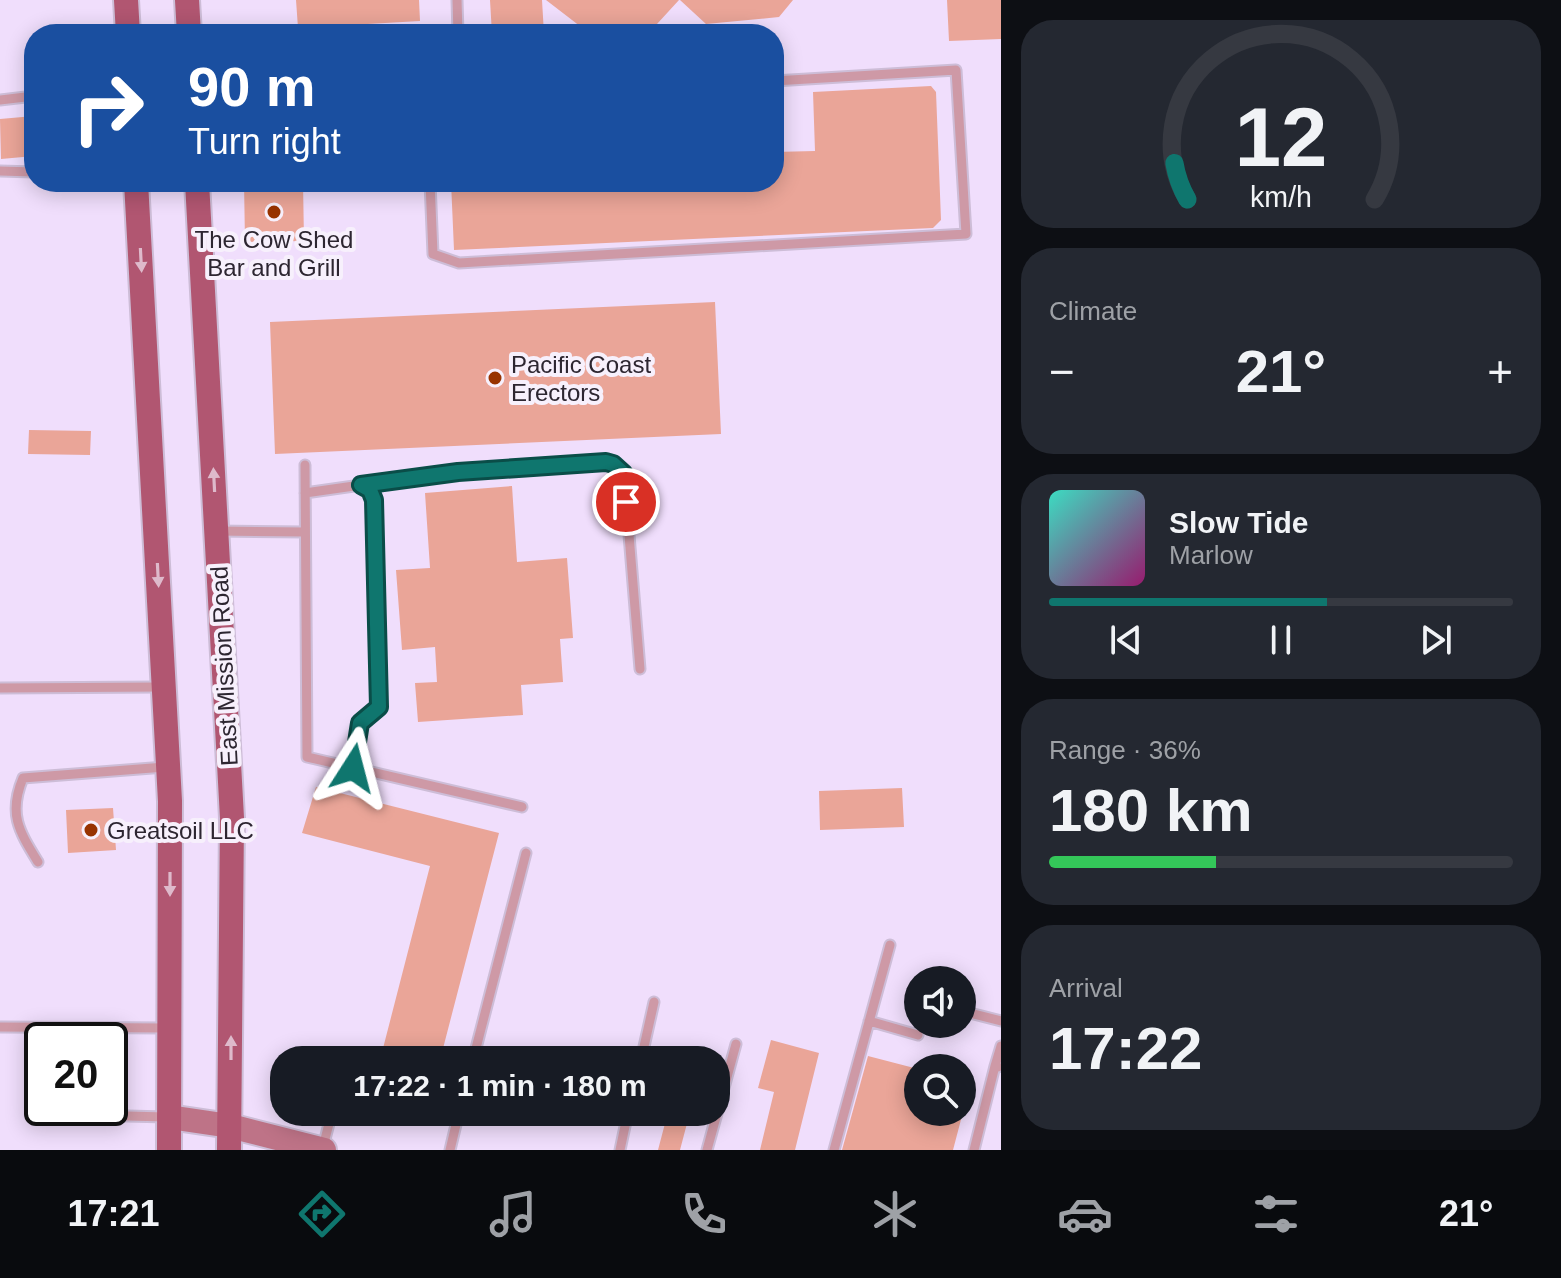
<!DOCTYPE html>
<meta charset="utf-8">
<style>
:root{--surface:#171b24;--page:#242831;--text:#f1f3f6;--muted:#9ea1a6;--line:#363941;--accent:#0f766e}
body{margin:0;font-family:Arial,sans-serif;background:var(--page);color:var(--text);height:100vh;display:flex;flex-direction:column;font-size:30px;white-space:nowrap}
*{box-sizing:border-box;margin:0}
p{font-size:26px;color:var(--muted)}
.icon{flex:none;width:44px;height:44px;fill:none;stroke:currentColor;stroke-width:2;stroke-linecap:round;stroke-linejoin:round}
.map{position:relative;flex:1;overflow:hidden}
.sheet{display:flex;flex-direction:column;gap:20px;padding:20px;background:#0d0f14;width:560px}
.sheet>*{flex:none}
.banner{position:absolute;left:24px;top:24px;width:760px;height:168px;border-radius:32px;box-shadow:0 4px 20px #0003;background:#1a4fa0;color:#fff;overflow:hidden}
.fabs{position:absolute;left:904px;top:966px;display:grid;gap:16px}
.fabs a{display:grid;place-items:center;width:72px;height:72px;border-radius:50%;background:var(--surface);box-shadow:0 4px 20px #0003;font-size:40px}
.speed{position:absolute;left:24px;top:1022px;display:flex;gap:16px;font-size:40px;font-weight:700;text-align:center}
.speed>*{display:grid;place-content:center;width:104px;height:104px;border-radius:50%;background:var(--surface);box-shadow:0 4px 20px #0003;line-height:1}
.speed .limit{border:4px solid #111;border-radius:12px;background:#fff;color:#111}
.pin{position:absolute;display:grid;place-items:center;width:68px;height:68px;color:#fff;margin:-34px;border:4px solid #fff;border-radius:50%;box-shadow:0 2px 8px #0007}
.me{position:absolute;width:88px;margin:-44px;rotate:9deg;stroke-linejoin:round;filter:drop-shadow(0 0 6px #0008)}
.turn{display:flex;align-items:center;gap:28px;height:168px;padding:0 32px;font-size:36px}
.turn .icon{width:104px;height:104px;stroke-width:2.5}
.turn b{display:block;font-size:56px;line-height:68px}
.big{font-size:60px;font-weight:700;line-height:1.1}
.sheet .widget{flex:1;display:flex;flex-direction:column;justify-content:center;gap:12px;min-width:0;padding:0 28px;border-radius:32px;background:var(--page)}
.sheet .dial{align-items:center;gap:0}
.dial svg{height:208px;overflow:visible;fill:none;stroke:var(--line);stroke-width:7;stroke-linecap:round;text-anchor:middle}
.dial text{fill:var(--text);stroke:none}
.song{display:flex;align-items:center;gap:24px}
.cover{width:96px;height:96px;border-radius:12px;background:linear-gradient(135deg,hsl(170 70% 55%),hsl(320 70% 35%))}
.played{height:8px;border-radius:4px;background:linear-gradient(90deg,var(--accent) 60%,var(--line) 60%)}
.keys{display:flex;justify-content:space-around;direction:ltr}
.heat{display:flex;justify-content:space-between;align-items:center;font-size:44px;direction:ltr}
.charge{height:12px;border-radius:6px;background:linear-gradient(90deg,#34c759 36%,var(--line) 0)}
.trip{position:absolute;left:270px;top:1046px;width:460px;height:80px;border-radius:32px;background:var(--surface);box-shadow:0 4px 20px #0003;font-weight:700;line-height:80px;text-align:center}
.tab-bar{display:flex;height:128px;justify-content:space-around;align-items:center;background:#090b0e;color:var(--muted)}
.tab-bar .icon{width:56px;height:56px}
.tab-bar .active{color:var(--accent)}
.tab-bar b{font-size:36px;color:var(--text)}
main{display:flex;flex:1;min-height:0}
.map>svg:first-child{display:block}
</style>
<main>
<div class="map">
<svg width="1001" height="1150" viewBox="0 0 1001 1150">
<rect width="100%" height="100%" fill="#f0defc"/>
<path fill="#eaa598" d="M296,0H419L420,21L298,28Z
M490,0H542L544,34H492Z
M546,0H679L657,24L585,30Z
M680,0H793L779,17L706,24Z
M947,0H1001V39L949,41Z
M931,86L936,92L941,220L933,228L454,250L451,182H774V152L815,151L813,92Z
M34,116V156L1,159L0,119Z
M244,182H303L304,241L245,242Z
M715,302L721,434L275,454L270,322Z
M29,430L91,431L90,455L28,454Z
M512,486L517,562L567,558L573,638L560,639L563,682L521,685L523,715L418,722L415,683L437,682L435,647L402,650L396,570L430,568L425,493Z
M316,787L499,833L440,1060H380L430,866L302,833Z
M902,788L904,827L820,830L819,791Z
M113,808L116,850L68,853L66,810Z
M771,1040L819,1053L795,1150H760L774,1092L758,1088Z
M868,1056L918,1069V1112H963L953,1150H842Z
M668,1112H690L680,1150H658Z"/>
<g fill="none" stroke-linecap="round" stroke-linejoin="round">
<g stroke="#cdbdd7" stroke-width="13">
<path id="service" d="M457,0L458,34
M0,100L34,96
M0,171L34,172
M430,182L433,254L459,263L966,234L956,70L774,81
M305,465L307,757L522,807
M361,485L458,472L606,462L613,464L624,474L640,669
M305,493L361,485L370,490L374,500L379,707L360,723L353,768
M217,531L305,532
M0,688L161,687
M38,862C19,831 8,814 23,778L165,767
M962,1011L1001,1021
M869,1021L918,1035
M0,1027L166,1028
M346,1060L347,1057
M473,1060L526,853
M641,1060L654,1002
M998,1067L995,1066L1001,1046
M50,1114L166,1117
M323,1147L332,1112
M450,1150L459,1112
M620,1150L628,1112
M707,1150L736,1044
M834,1150L890,945
M974,1150L995,1066"/>
</g>
<g stroke="#cdbdd7" stroke-width="28">
<path id="secondary" d="M169,1117L230,1126L324,1150"/>
</g>
<g stroke="#cdbdd7" stroke-width="28">
<path id="primary" d="M126,0L128,34
M187,0L189,34
M136,182L170,801L169,1150
M197,182L232,818L229,1150"/>
</g>
<use href="#service" stroke="#ce99a6" stroke-width="9"/>
<use href="#secondary" stroke="#be7387" stroke-width="24"/>
<use href="#primary" stroke="#b15671" stroke-width="24"/>
</g>
<defs><path id="oneway-solid" d="M-6-.8H1V-3.2L6.5 0L1 3.2V.8H-6Z" transform="scale(2)"/></defs>
<g fill="#debacb">
<use href="#oneway-solid" transform="translate(141 260) rotate(87)"/>
<use href="#oneway-solid" transform="translate(214 480) rotate(-93)"/>
<use href="#oneway-solid" transform="translate(158 575) rotate(87)"/>
<use href="#oneway-solid" transform="translate(170 884) rotate(90)"/>
<use href="#oneway-solid" transform="translate(231 1048) rotate(-90)"/>
</g>
<g fill="none" stroke-linecap="round" stroke-linejoin="round">
<g stroke="#0a4d48" stroke-width="20">
<path id="route" d="M353,768L360,723L379,707L374,500L370,490L361,485L458,472L606,462L613,464L624,474L626,502"/>
</g>
<use href="#route" stroke="#0f766e" stroke-width="14"/>
</g>
<g fill="#983300" stroke="#f7f0fc" stroke-width="3">
<circle cx="274" cy="212" r="8"/>
<circle cx="495" cy="378" r="8"/>
<circle cx="91" cy="830" r="8"/>
</g>
<g text-anchor="middle" dominant-baseline="central" stroke-width="8" stroke-linejoin="round" paint-order="stroke">
<g font-size="24" fill="#2d2631" stroke="#f7f0fc" text-anchor="start">
<text x="274" y="239" text-anchor="middle">The Cow Shed<tspan x="274" dy="28">Bar and Grill</tspan></text>
<text x="511" y="364">Pacific Coast<tspan x="511" dy="28">Erectors</tspan></text>
<text x="107" y="830">Greatsoil LLC</text>
</g>
<g font-size="24" fill="#2d2631" stroke="#f7f0fc">
<text transform="translate(224 666) rotate(-93)">East Mission Road</text>
</g>
</g>
</svg>
<div class="fabs">
<a><svg class="icon" aria-label="sound" viewBox="0 0 24 24"><path d="M4 9h4l5-4v14l-5-4H4zM17 9q2 3 0 6"/></svg></a>
<a><svg class="icon" aria-label="search" viewBox="0 0 24 24"><circle cx="10" cy="10" r="6"/><path d="M15 15l6 6"/></svg></a>
</div>
<div class="speed"><div class="limit">20</div></div>
<div class="pin" style="left:626px;top:502px;background:#d93025"><svg class="icon" aria-label="arrive" viewBox="0 0 24 24"><path d="M6 21V4h12l-3 4 3 4H6"/></svg></div>
<svg class="me" style="left:353px;top:768px" viewBox="-20 -20 40 40"><path d="M0-17L14 15 0 8-14 15z" fill="#0f766e" stroke="#fff" stroke-width="4"/></svg>
<div class="trip">17:22 · 1 min · 180 m</div>
<div class="banner">
<div class="turn"><svg class="icon" aria-label="right" viewBox="0 0 24 24"><path d="M7 20v-9h11M14 6l5 5-5 5"/></svg><div><b>90 m</b>Turn right</div></div>
</div>
</div>
<section class="sheet">
<div class="widget dial"><svg viewBox="0 0 100 80">
<path d="M14 69A42 42 0 1 1 86 69"/>
<path d="M14 69A42 42 0 0 1 9 55" stroke="#0f766e"/>
<text x="50" y="56" font-size="32" font-weight="700">12</text>
<text x="50" y="72" font-size="11">km/h</text>
</svg></div>
<div class="widget"><p>Climate</p>
<div class="heat"><a>−</a><b class="big">21°</b><a>+</a></div>
</div>
<div class="widget">
<div class="song"><i class="cover"></i><div><b>Slow Tide</b><p>Marlow</p></div></div>
<div class="played"></div>
<div class="keys"><svg class="icon" aria-label="previous" viewBox="0 0 24 24"><path d="M18 5L8 12l10 7zM5 5v14"/></svg><svg class="icon" aria-label="pause" viewBox="0 0 24 24"><path d="M8 5v14M16 5v14"/></svg><svg class="icon" aria-label="next" viewBox="0 0 24 24"><path d="M6 5l10 7-10 7zM19 5v14"/></svg></div>
</div>
<div class="widget"><p>Range · 36%</p><b class="big">180 km</b><div class="charge"></div></div>
<div class="widget"><p>Arrival</p><b class="big">17:22</b></div>
</section>
</main>
<nav class="tab-bar">
<b>17:21</b>
<svg class="icon active" aria-label="directions" viewBox="0 0 24 24"><path d="M12 3l9 9-9 9-9-9zM9 14v-3h6M13 9l2 2-2 2"/></svg>
<svg class="icon" aria-label="music" viewBox="0 0 24 24"><path d="M9 18V5l10-2v13"/><circle cx="6" cy="18" r="3"/><circle cx="16" cy="16" r="3"/></svg>
<svg class="icon" aria-label="phone" viewBox="0 0 24 24"><path d="M5 4h4l2 5-3 2q2 4 5 5l2-3 5 2v4C11 20 4 13 5 4z"/></svg>
<svg class="icon" aria-label="climate" viewBox="0 0 24 24"><path d="M12 3v18M4 7l16 10M4 17L20 7"/></svg>
<svg class="icon" aria-label="car" viewBox="0 0 24 24"><path d="M5 17H2v-5l4-1 3-4h7l3 4 3 1v5h-3M9 17h6M6 11h13"/><circle cx="7" cy="17" r="2"/><circle cx="17" cy="17" r="2"/></svg>
<svg class="icon" aria-label="filters" viewBox="0 0 24 24"><path d="M4 7h16M4 17h16"/><circle cx="9" cy="7" r="2"/><circle cx="15" cy="17" r="2"/></svg>
<b>21°</b>
</nav>
